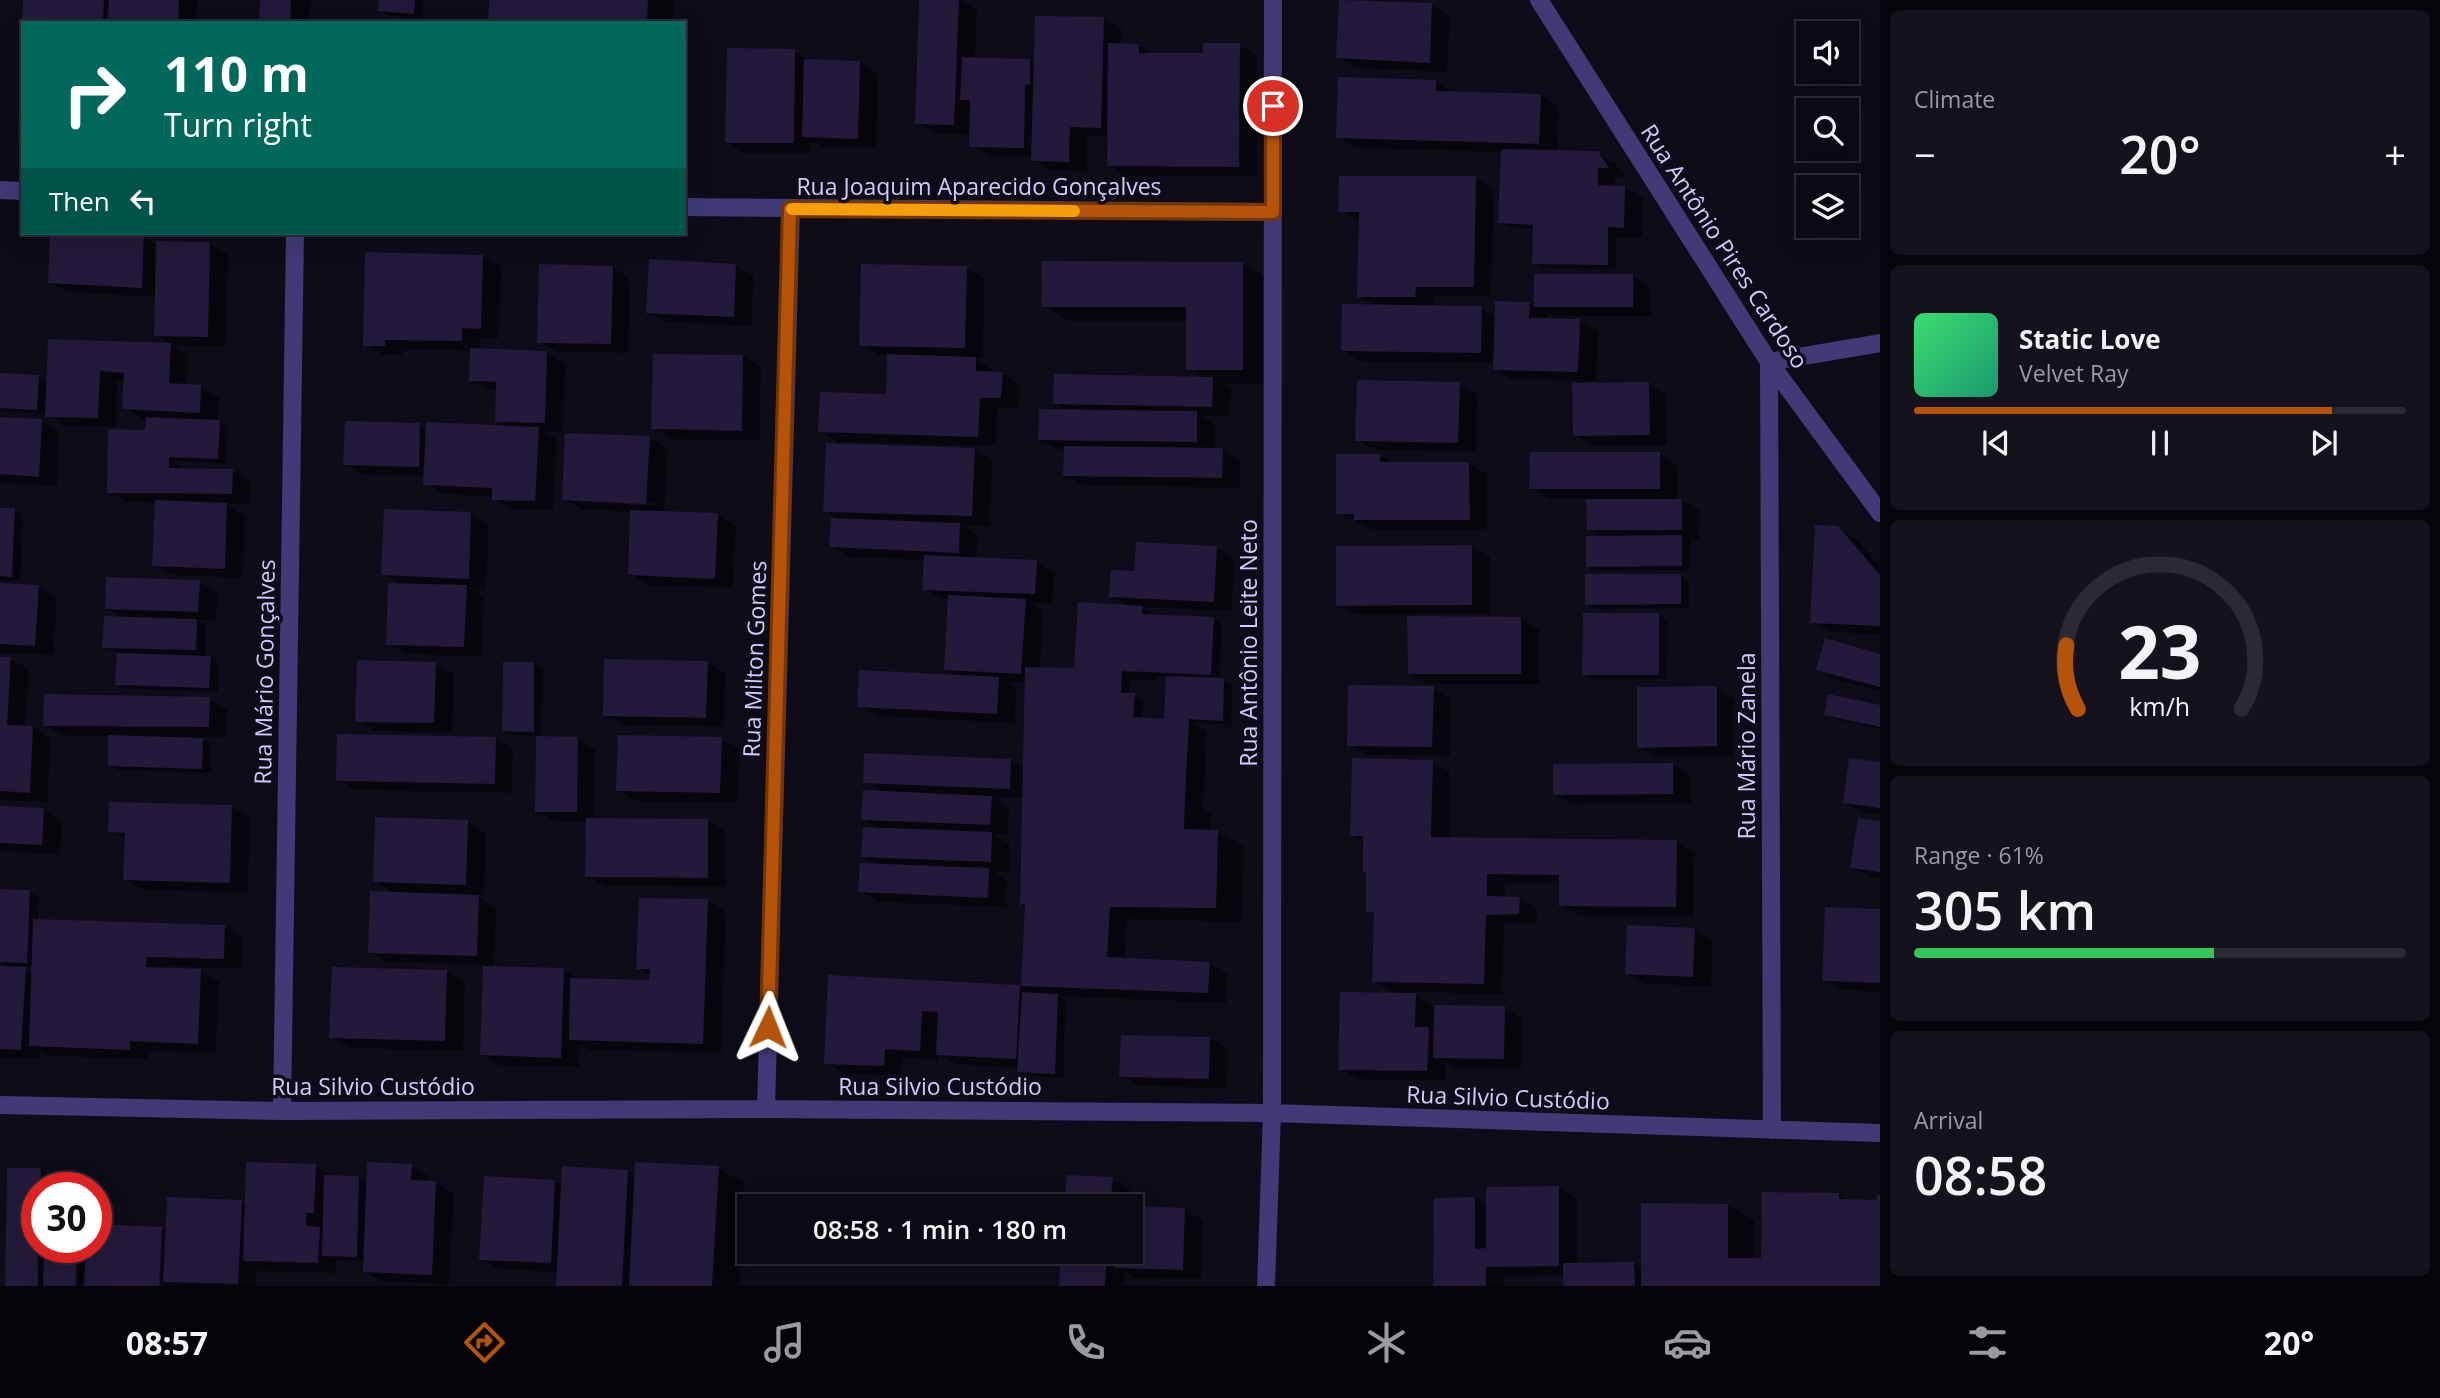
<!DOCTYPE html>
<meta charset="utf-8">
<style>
:root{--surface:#0b0914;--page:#14121d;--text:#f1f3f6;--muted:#9a9aa0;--line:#2b2a34;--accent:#b45309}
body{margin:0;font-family:"Open Sans",sans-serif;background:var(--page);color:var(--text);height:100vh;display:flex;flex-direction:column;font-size:26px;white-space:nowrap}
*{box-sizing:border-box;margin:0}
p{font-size:23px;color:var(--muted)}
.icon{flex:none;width:38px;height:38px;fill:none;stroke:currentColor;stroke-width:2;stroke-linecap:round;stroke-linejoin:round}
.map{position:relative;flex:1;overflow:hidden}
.details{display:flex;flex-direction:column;gap:10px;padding:10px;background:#06050b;width:560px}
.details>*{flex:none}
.guide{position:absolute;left:21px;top:21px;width:665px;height:214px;border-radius:0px;box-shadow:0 7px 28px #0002,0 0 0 2px var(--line);background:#00695c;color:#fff;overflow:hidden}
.buttons{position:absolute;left:1796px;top:21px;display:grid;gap:14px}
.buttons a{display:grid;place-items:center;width:63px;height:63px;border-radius:0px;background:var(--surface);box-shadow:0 7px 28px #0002,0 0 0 2px var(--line);font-size:35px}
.speed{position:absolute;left:21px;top:1172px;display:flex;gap:14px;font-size:35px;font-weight:700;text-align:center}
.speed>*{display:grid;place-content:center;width:91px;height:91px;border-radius:50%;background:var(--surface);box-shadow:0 7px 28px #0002,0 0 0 2px var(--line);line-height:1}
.speed .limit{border:10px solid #d22;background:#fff;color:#111}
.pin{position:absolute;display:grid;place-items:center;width:60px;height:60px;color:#fff;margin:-30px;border:4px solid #fff;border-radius:50%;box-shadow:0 2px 7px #0007}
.me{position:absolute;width:77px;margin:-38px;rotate:2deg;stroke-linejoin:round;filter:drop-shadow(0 0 5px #0008)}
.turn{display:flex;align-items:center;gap:24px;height:147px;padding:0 28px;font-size:32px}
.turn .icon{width:91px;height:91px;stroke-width:2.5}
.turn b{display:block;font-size:49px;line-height:60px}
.then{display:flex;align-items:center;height:66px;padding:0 28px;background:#0003;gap:14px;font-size:26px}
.big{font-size:52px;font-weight:600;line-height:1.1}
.details .widget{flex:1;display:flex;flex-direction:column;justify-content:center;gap:10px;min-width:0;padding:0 24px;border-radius:10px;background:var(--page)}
.details .dial{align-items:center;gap:0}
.dial svg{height:182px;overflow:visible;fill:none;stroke:var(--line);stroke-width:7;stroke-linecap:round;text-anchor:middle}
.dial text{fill:var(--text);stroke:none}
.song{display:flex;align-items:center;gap:21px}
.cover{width:84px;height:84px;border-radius:10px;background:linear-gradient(135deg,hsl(140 70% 55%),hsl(160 70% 35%))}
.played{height:7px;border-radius:4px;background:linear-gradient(90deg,var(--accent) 85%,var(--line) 85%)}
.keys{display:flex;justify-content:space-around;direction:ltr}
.heat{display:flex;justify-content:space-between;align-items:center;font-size:38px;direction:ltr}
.charge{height:10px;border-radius:5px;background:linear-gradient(90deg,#34c759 61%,var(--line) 0)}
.trip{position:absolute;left:737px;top:1194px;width:406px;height:70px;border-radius:0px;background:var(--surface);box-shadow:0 7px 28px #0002,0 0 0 2px var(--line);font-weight:600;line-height:70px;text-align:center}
.dock{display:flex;height:112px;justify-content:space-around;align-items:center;background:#040408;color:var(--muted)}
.dock .icon{width:49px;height:49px}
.dock .on{color:var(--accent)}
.dock b{font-size:32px;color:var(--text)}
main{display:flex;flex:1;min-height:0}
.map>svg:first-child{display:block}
</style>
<main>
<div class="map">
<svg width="1880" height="1286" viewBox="0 0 1880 1286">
<rect width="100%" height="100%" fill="#0f0c1a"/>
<path fill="#0007" fill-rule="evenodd" d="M25,0H197L196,23H24Z
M261,0H310L309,23H261Z
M380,0H423V18L389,16L380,10Z
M491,0H674L673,23H490Z
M921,0H962L977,9L975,59L1030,60L1036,64L1104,19L1122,29L1121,45H1139L1155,55H1204L1239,45L1257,55V176H1127L1109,165V137L1087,136V172L1051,170L1033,160V157L989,156L971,146V135L935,133L917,123Z
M1432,5L1450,16L1447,72L1356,68L1338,57Z
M794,51L812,61L860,62L878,73L876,148L822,147L811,141V153H745L727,142Z
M1436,81L1454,92L1541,96L1559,106L1557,152L1597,153L1616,164L1625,177H1615V187H1624L1643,198L1642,237H1616V269L1543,268L1534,263L1535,229L1509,227L1500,222L1503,152L1356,148L1338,137Z
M1475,178L1494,189L1491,296H1434L1433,307L1481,308L1496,317L1529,304L1536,308V275H1632L1650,286L1651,316H1554L1547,313V320L1579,321L1598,331L1596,381L1512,379L1494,369L1495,363L1361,361L1343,350L1376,306L1359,296L1360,221L1340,211Z
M52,233L144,237L158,245L209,243L228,254L226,346L171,345L188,355L187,386L201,387L219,397L218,421L228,427L226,463L172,461L188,470L232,471L251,481L250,504H225L245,515L243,578L172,575L154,565L156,503L127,502L108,492L147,433V419H142L124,408L125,381H117L116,427L65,426L47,414L0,412V375L38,376L48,382L50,340L174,345L156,335L157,297L67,292L49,282Z
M483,256L501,267L499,338H480V350L547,353L565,363L563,432H544L557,439L553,510L512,509L494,499V497L443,494L425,484V476L363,475L345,464L420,425L427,430L509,427L497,421V391L489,390L471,380L472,351L402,349V355H383L365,345Z
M1243,264L1269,279V384H1223L1231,389L1230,416H1202L1215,424V450H1223L1241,460L1240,488L1083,485L1065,475L1066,449H1058L1040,439L1069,412L1055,403L1204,378L1188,369V321H1069L1043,306Z
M736,266L754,276L751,326L666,322L648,312Z
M612,267L630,278L628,353L557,352L539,342Z
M966,268L984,278L983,358L973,357L993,369V373L1002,374L1020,384L1019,408L997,407L996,446L838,442L820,431L888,396L889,355H879L861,345Z
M743,356L761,367L760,440L671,439L653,428Z
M1459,384L1477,394L1476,452L1375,450L1357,440Z
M1648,384L1666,395L1667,445H1593L1574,435Z
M0,419L41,420L59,431L57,486L0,483Z
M649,438L668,448L664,513L718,515L736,526L733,588L648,585L629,574L632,512L582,509L563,499ZM580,499L655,503V506L580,502Z
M974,449L992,460L990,526L960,525L978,535L976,559L1036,562L1054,572L1052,604L1029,603L1043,611L1040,669H1076L1129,607L1111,596L1136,573L1216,548L1234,558L1232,611L1141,607L1157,616L1213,619L1222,624L1219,680L1232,685L1231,725L1193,723L1207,731L1203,809L1211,814V831H1218L1244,847L1242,922L1127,919L1125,960L1209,963L1227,974L1226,1003L1058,996L1066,1001L1063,1078L1028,1076L1019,1071V1068L956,1064L938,1054V1060L903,1058L902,1076L844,1074L826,1063L830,977L1022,988L1026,908L1022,905L1024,798L991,797L1009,808L1008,835L992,834L1010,844L1009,872L991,871L1007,880L1006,907L878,902L860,891L879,865L863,856L881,830L863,819L885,793L865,782L866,755L1011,761L1025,769L1026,683L1004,682L1017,689L1014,723L877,716L859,706L958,677L946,669L950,599H942L924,589L925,560L849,557L831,546L840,520L825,511ZM1156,676L1167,677L1166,720L1142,719L1143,700L1129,695L1130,680L1156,681Z
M1532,454H1660L1678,465L1677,500H1682L1700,511L1699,540H1690V570L1597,571L1588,566L1602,537L1588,529V499H1549L1531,488Z
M1380,456L1394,464H1469L1487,474V529L1374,530L1338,513Z
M0,509L15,510L23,515L20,581L0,580Z
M470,514L489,524L486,588L467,587L484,597L482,657L406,654L388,644L402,585L383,574Z
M1838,528L1856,539L1880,566V634L1830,632L1812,622Z
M1472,547L1490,557V614L1356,615L1338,605Z
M1680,575L1689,580V608L1596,609L1587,604Z
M199,582L218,592L216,621L196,620L206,626L205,658H211L219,663L218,692L126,689L117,684L119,652H113L104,647L124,618L107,608Z
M0,584L39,587L57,597L53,655L0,653Z
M1659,615L1668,620L1667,679H1593L1584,674Z
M1521,618L1539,629V684H1427L1409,673Z
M1880,656V691L1836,680L1818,669Z
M0,658L11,659L29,669L25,727H32L51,738L47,802L0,800Z
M707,663L725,673L724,727L623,725L604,715Z
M435,664L454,674L452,733L375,731L357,721Z
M534,664L543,669L542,738H577L595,749L594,820L708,821L726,831V887L605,886L587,876L588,822L555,821L537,811L538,736L512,735L504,730Z
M1433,688L1451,698L1450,756L1367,755L1349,745Z
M1716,688L1734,699V756L1657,757L1639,747Z
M209,699L227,709V737H197L211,744V773L118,770L110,765V736L63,735L45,725Z
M1880,706V729L1835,719L1826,714Z
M495,738L513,749L512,793L356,790L338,780Z
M721,739L740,749L738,802L636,801L618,790Z
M1432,762L1450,772L1449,839L1676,841L1694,852L1693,917L1579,916L1561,905V884L1505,883V898H1519L1537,909V923L1504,924L1502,994L1410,992L1433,1006L1504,1008L1522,1018L1521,1069L1453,1068L1446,1063L1445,1081L1358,1079L1339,1069L1398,995L1374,981L1376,915L1368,911L1365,842L1352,835Z
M1673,764L1691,775V803L1573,804L1554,794Z
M1880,764V815L1863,813L1845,803Z
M110,804L232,806L250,817L248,893L143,890L125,879L126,840L110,831Z
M0,808L44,810L62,821L60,855L0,851Z
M377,819L468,822L486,833L484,895H474L496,907L494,968L564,970L582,980L651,982V976L638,968L708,901L726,912L721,1053L589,1050L580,1044L579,1067L499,1065L481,1054L485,965L388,962L369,952L397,894L375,881Z
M1880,823V879L1870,877L1852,867Z
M30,892L39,897L38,921L224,927L243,937L242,969L164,966V970L201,971L219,981L216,1053L148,1051V1059L49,1056L40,1051L39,1059L0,1058V968H11L0,962V967V897ZM22,967H33V973Z
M1880,910V992L1842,990L1824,980Z
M1695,930L1713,940L1711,986L1645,984L1626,973Z
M447,971L465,982L463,1051L349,1048L331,1037Z
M1210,1038L1228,1049L1227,1088L1139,1086L1121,1076Z
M315,1166L335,1177L358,1178L368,1183L411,1166L429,1176V1183H436L454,1194L449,1284L382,1281L364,1271L365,1261L336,1260V1273L263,1271L257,1267L256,1286H161L163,1235H160L158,1286H7L40,1170L58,1181V1188H37V1248H96L162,1228L167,1231L241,1201L246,1205Z
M563,1168L628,1172L636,1176L718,1168L744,1183L739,1286H558V1272L499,1269L481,1259L555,1182L563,1186Z
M1112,1179L1130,1189L1129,1206H1066Z
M1559,1188L1577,1199V1264L1634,1263L1643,1268L1728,1205L1754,1220V1260H1762L1839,1194L1850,1201H1879L1880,1197V1286H1565V1275L1504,1277V1286H1435L1475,1199L1488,1207Z
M1185,1210L1203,1220L1201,1279L1134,1278L1124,1272L1123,1286H1061L1063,1251H1130Z"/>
<path fill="#23193a" d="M23,0H104L103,23H22Z
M109,0H179L178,23H107Z
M260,0H291L290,23H259Z
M379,0H415L414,14L378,11Z
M489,0H648L647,23H488Z
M919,0H959L954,125L915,124Z
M1339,0L1432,3L1430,63L1336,58Z
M1035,16L1104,17L1101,128L1070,127L1069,162L1031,161Z
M1108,43L1139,44V53H1203V43H1240L1239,167L1107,166Z
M727,48L795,49L794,143H725Z
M962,57L1030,59V84L1025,85L1024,148L969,147L970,100H960Z
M804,59L860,61L858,139L802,137Z
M21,77H23V137H18Z
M1338,77L1436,80V91L1541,94L1539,144L1336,138Z
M1501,149L1598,151L1609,168H1598V185L1625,186L1624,228L1608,227V265L1532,264L1533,225L1498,223Z
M1339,176H1476L1474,287H1416L1415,297H1357L1359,212H1338Z
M50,233L144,235L142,288L48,283Z
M156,241L210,242L208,337L154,336Z
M365,252L483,255L481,329L462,328V341L385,340V346H363Z
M649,259L736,264L734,317L646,313Z
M1042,261L1243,262V370H1186V307H1041Z
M539,264L613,266L611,344L537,343Z
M861,264L967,266L965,348L859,346Z
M1534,274H1633V307H1534Z
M1495,301L1530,302L1529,318L1580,319L1578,372L1493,370Z
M1342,304L1482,306L1481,353L1341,351Z
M48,339L171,343L169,383L201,385L200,413L122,409L124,373L100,371L98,418L45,417Z
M470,348L547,351L545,423L495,422L496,382L469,381Z
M653,354L743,355L742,431L651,429Z
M887,354L976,357V371L1003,372L1001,398H980L978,437L818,432L820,392L886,394Z
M0,373L39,375L37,410L0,408Z
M1054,374L1213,377L1212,407L1053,404Z
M1357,380L1460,382L1458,443L1355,441Z
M1649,382L1650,435L1573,436L1572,383Z
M1039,409L1197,411V442L1038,440Z
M0,417L42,419L39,477L0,474Z
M146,417L220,420L218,459L169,457V468L233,469L232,494L107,493L108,429L145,430Z
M345,421L420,423L419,467L343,465Z
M426,422L539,427L535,501L492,500V488L423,485Z
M565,433L650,436L646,504L562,500Z
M826,443L975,448L972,516L823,512Z
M1064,446L1223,448L1222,478L1063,476Z
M1530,452H1660V489H1529Z
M1336,454H1380V462H1469L1470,520H1354V514H1336Z
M1586,499H1682V530H1587Z
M155,500L227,503L225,569L152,566Z
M0,508H15L12,577L0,576Z
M384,509L471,512L469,579L381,575Z
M630,510L718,513L715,579L628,575Z
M831,518L960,523L959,553L829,547Z
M1815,525L1838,526L1880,575V626L1810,623Z
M1682,535V566L1586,567V536Z
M1136,542L1217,546L1214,602L1109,597L1111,570L1134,571Z
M1472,545V605L1336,606V546Z
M924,555L1037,560L1035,594L922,590Z
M1585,574H1681V604L1585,605Z
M106,577L200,580L198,612L105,609Z
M0,583L39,585L35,646L0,644Z
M388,583L467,585L464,647L386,645Z
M948,595L1026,599L1021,674L944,670Z
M1078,602L1143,606L1142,614L1214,617L1211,675L1122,671L1121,693H1135L1133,717L1164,719L1166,676L1224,678L1223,721L1189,719L1185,797L1184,829L1218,830L1216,908L1110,907L1107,957L1210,962L1208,993L1021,986L1025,903L1020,906L1025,667L1074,668Z
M1583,613H1659V675H1582Z
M104,616L197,619L196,650L102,648Z
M1407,616L1521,617V674H1408Z
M1825,638L1880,654V687L1816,670Z
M117,653L211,656L209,688L115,685Z
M0,657H11L7,725L33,726L30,793L0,791Z
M604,659L708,661L706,718L603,716Z
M357,660L436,662L434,723L355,722Z
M503,662H534V732L502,731Z
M859,670L999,677L997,714L857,707Z
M1348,685L1434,686L1432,747L1347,746Z
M1717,686V746L1637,748V687Z
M44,694L210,697L209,727L43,726Z
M1828,694L1880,705V727L1824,715Z
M337,734L496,737L495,784L336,781Z
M108,735L203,738L202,769L108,766Z
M618,735L722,737L720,793L616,791Z
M536,736L578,737L577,812H535Z
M864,753L1011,759L1010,789L863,783Z
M1352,758L1433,760L1431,837L1677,840L1676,907L1559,906V875L1487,874V896L1520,897L1519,914L1486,915L1484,984L1372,982L1374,912H1366V873L1363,872V836H1350Z
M1849,758L1880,762V808L1843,803Z
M1673,763V794L1553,795V764Z
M863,790L992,796L990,825L861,820Z
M109,802L232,805L230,883L123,880L125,833L108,832Z
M0,806L44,808L42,845L0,843Z
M375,817L468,820L466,885L373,882Z
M586,818L708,819V878L585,877Z
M1858,818L1880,821V872L1850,868Z
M863,827L992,832L991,862L861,857Z
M860,863L989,868L988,898L858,892Z
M0,889L30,890L27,963L0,962Z
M370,891L479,895L477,956L368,953Z
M639,898L708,899L703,1044L569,1040L570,978L649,980L650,969H636Z
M1825,907L1880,909V983L1822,981Z
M33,919L225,925L224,959L147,957L146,967L201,969L198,1044L130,1041V1050L29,1046Z
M1627,925L1695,928L1693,977L1625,974Z
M0,966L26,967L21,1050L0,1049Z
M483,966L564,968L561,1058L480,1055Z
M332,967L447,970L445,1041L329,1038Z
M828,975L1020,985L1016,1059L936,1055L938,1012L922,1011L920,1051L885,1049L884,1066L824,1064Z
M1022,992L1058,994L1055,1074L1017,1072Z
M1340,992L1416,993L1415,1027H1429L1427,1071L1338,1070Z
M1434,1005L1505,1006L1504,1059L1433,1058Z
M1121,1035L1210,1037L1209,1079L1119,1077Z
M246,1162L316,1164L314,1213H306V1226L320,1227L318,1263L243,1261Z
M367,1162L412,1164L411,1180L436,1181L432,1275L363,1272Z
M635,1162L719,1166L712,1286H629Z
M562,1166L628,1170L622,1286H556Z
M7,1168H41L40,1188H37L38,1286H5Z
M324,1175L359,1176L357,1257L322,1256Z
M1067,1175L1113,1177L1110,1206H1064Z
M484,1176L555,1180L551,1263L479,1260Z
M1559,1186V1266L1486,1267V1286H1433L1434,1198L1475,1197V1249L1486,1248V1187Z
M1762,1192L1839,1193V1199L1877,1200V1195H1880V1286H1641V1203L1728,1204V1258H1761Z
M167,1197L242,1200L238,1284L163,1282Z
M1130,1206L1185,1208L1183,1270L1114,1268L1115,1251H1130Z
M96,1224L162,1227L159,1286H84L86,1248H96Z
M44,1248H77L76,1286H43Z
M1061,1251H1107L1105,1286H1059Z
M1634,1262L1635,1286H1563V1263Z"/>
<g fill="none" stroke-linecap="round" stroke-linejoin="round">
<path stroke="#413a76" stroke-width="18" d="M1539,0L1769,362L1880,513
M0,190L23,191
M684,207L1273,212
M0,1105L282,1111L766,1109L1272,1113L1880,1133
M766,1109L791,209
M282,1111L295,233
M1772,1130L1769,362L1880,343
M1266,1286L1272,1113L1273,0"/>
</g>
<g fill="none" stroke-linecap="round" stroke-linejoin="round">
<g stroke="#753606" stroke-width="18">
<path id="route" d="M768,1027L790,209L1273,212V106"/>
</g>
<use href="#route" stroke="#b45309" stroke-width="12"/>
<path stroke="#f59e0b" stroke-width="12" d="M792,209L1074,211"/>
</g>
<g text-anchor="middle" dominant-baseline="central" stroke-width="7" stroke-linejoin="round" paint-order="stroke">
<g font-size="23" fill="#d3c9fc" stroke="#0f0c1a">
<text x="979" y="186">Rua Joaquim Aparecido Gonçalves</text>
<text transform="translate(1725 246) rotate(57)">Rua Antônio Pires Cardoso</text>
<text transform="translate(1248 643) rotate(-90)">Rua Antônio Leite Neto</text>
<text transform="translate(754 659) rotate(-88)">Rua Milton Gomes</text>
<text transform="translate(264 672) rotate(-89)">Rua Mário Gonçalves</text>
<text transform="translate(1746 746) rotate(-90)">Rua Mário Zanela</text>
<text x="373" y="1086">Rua Silvio Custódio</text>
<text x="940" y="1086">Rua Silvio Custódio</text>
<text transform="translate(1508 1097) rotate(2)">Rua Silvio Custódio</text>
</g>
</g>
</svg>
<div class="buttons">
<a><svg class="icon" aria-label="sound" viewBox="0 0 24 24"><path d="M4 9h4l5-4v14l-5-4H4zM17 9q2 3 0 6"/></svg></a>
<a><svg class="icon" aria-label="search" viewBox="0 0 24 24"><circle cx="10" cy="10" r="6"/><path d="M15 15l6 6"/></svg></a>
<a><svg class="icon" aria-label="layers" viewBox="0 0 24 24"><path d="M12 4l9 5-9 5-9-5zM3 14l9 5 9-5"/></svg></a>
</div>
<div class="speed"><div class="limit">30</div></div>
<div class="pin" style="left:1273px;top:106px;background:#d93025"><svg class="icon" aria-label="arrive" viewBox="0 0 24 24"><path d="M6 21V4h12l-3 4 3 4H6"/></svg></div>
<svg class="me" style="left:768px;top:1027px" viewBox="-20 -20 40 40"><path d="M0-17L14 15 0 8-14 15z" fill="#b45309" stroke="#fff" stroke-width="4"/></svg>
<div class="trip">08:58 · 1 min · 180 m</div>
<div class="guide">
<div class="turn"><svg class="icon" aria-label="right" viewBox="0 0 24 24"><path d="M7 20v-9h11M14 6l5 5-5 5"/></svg><div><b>110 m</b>Turn right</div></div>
<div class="then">Then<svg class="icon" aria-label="left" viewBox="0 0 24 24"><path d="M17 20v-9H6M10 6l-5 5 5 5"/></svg></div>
</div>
</div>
<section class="details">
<div class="widget"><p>Climate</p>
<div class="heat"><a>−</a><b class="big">20°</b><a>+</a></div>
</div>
<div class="widget">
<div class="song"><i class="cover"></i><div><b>Static Love</b><p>Velvet Ray</p></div></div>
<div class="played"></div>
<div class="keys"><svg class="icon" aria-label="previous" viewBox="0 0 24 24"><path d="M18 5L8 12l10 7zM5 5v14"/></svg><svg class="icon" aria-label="pause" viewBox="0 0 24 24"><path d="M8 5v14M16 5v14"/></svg><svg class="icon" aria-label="next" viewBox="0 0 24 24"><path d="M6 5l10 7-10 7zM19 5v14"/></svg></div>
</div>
<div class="widget dial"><svg viewBox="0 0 100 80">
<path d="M14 69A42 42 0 1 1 86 69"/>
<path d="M14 69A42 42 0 0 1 9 41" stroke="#b45309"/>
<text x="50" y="56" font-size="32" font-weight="700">23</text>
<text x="50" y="72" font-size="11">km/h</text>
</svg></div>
<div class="widget"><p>Range · 61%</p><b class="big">305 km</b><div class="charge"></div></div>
<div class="widget"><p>Arrival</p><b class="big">08:58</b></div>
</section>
</main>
<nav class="dock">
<b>08:57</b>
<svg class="icon on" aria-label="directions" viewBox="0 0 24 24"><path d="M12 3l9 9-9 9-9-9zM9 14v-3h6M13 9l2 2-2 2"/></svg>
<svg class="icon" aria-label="music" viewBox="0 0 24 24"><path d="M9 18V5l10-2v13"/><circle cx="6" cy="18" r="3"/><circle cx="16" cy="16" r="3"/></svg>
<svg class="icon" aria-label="phone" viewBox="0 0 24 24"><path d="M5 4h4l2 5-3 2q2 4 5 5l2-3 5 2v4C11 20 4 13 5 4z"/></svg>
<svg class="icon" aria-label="climate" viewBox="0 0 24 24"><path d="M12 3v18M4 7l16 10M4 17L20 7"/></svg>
<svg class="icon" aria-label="car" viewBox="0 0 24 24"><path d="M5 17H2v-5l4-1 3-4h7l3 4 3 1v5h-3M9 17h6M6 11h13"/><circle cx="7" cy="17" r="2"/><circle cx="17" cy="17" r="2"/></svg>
<svg class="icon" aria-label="filters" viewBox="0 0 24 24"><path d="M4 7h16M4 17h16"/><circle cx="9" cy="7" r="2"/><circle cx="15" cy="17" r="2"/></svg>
<b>20°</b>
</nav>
